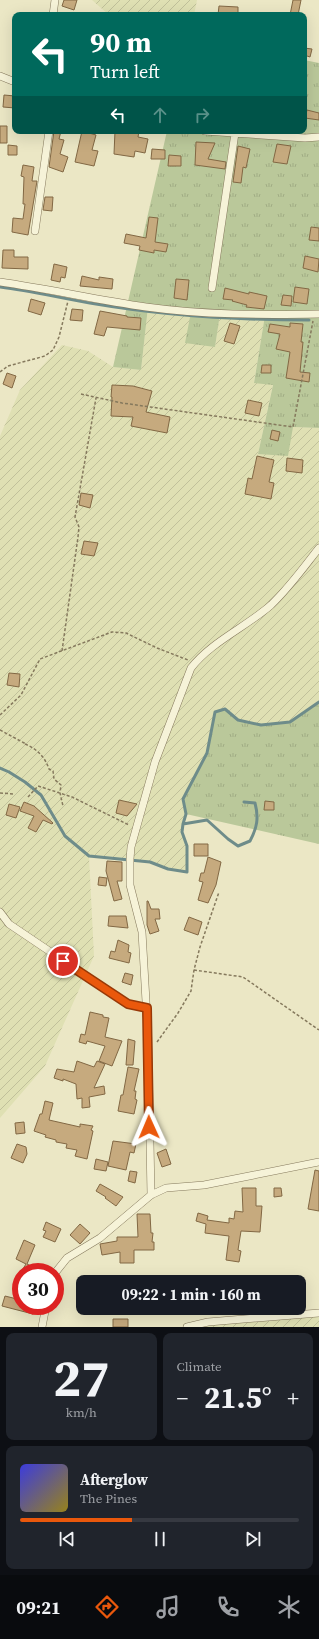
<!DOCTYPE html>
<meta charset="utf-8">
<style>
:root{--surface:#171b24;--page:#20242c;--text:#f1f3f6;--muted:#9ea1a6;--line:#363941;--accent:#ea580c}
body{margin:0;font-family:"Source Serif 4",serif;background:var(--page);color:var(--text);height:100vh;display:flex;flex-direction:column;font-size:15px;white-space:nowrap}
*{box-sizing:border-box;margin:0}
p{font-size:13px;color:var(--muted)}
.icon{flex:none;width:22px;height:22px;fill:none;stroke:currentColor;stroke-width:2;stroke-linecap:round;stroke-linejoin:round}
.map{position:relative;height:1327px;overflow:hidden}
.drawer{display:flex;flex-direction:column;gap:6px;padding:6px;background:#0d0f14;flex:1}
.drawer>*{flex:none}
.top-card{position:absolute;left:12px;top:12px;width:295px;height:122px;border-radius:8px;box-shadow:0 4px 16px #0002;background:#00695c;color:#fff;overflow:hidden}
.speed{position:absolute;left:12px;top:1263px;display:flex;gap:8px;font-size:20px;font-weight:700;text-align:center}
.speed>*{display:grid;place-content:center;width:52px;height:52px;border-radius:50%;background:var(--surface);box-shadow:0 4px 16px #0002;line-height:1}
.speed .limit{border:6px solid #d22;background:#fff;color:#111}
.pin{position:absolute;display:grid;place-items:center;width:34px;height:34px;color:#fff;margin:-17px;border:2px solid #fff;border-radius:50%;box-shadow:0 1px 4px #0007}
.me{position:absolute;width:44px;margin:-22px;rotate:359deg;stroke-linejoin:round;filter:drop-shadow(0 0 3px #0008)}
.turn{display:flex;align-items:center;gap:14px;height:84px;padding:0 12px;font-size:18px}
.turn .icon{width:52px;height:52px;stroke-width:2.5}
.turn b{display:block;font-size:28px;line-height:34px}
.lanes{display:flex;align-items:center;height:38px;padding:0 12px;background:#0003;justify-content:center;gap:20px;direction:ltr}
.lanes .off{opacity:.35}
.big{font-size:30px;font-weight:700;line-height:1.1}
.drawer .tile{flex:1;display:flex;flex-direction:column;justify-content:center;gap:6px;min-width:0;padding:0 14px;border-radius:8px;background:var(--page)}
.drawer .dial{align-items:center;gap:0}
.dial b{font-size:52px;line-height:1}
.song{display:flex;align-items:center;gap:12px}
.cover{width:48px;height:48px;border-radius:6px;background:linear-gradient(135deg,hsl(240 70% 55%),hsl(50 70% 35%))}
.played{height:4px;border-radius:2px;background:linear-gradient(90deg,var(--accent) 40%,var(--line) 40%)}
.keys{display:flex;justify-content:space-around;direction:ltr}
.heat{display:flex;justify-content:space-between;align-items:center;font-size:22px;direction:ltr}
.drawer .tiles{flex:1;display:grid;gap:6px;grid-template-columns:1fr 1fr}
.tile:last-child{grid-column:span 2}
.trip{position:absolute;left:76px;top:1275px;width:230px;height:40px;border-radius:8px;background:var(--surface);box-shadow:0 4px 16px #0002;font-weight:700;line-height:40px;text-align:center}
.tab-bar{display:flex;height:64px;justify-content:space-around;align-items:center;background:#090b0e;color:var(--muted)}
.tab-bar .icon{width:28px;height:28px}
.tab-bar .current{color:var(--accent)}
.tab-bar b{font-size:18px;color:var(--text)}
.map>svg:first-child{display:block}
</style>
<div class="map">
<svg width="319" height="1327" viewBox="0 0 319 1327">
<defs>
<pattern id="farmland-furrows" width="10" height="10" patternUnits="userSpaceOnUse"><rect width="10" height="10" fill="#dfe0b3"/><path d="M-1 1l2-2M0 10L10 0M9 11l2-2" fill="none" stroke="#c0c09a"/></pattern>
<pattern id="park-tufts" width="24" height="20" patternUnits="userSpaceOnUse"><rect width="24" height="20" fill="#bac89a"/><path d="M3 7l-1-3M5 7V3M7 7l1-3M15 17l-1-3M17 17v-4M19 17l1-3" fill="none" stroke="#a0ac84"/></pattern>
</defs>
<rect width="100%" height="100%" fill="#ebe7c5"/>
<path fill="url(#farmland-furrows)" d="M92,0H197L194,15H109Z
M148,307L191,312L215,347L220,314L265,315L254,382L273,384L258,454L293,427L319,428V702L290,722L261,725L238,720L225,709L215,712L207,753L183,799L186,814L182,832L187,846V872L168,869L150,862L89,856L94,956L45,1066L0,1118V436L20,390L62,345L88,351L113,367L141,370Z
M319,1313V1327H187Z"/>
<path fill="url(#park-tufts)" d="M304,60L319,63V428L293,427L288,456L258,454L273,385L254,383L265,315L220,314L215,347L185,343L191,312L148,307L141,370L113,367L167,131H304Z
M319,702V844L186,814L183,799L207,753L215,712L225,709L238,720L261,725L290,722Z"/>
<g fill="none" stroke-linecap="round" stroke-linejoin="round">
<path stroke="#6e8c8a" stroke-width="3" d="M0,287C33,291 64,299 96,304C167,316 238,320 309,320
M0,768L9,772L25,782L41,795L65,836L89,856L150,862L168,869L187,872V846L182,832L183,824L207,820L228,839L238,846L250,841C257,828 259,818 255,803L244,802
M183,824L186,814L183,799L207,753L215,712L225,709L238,720L261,725L290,722L319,702"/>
</g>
<path fill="#c6aa7e" stroke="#826844" d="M64,0H77L74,10L62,6Z
M293,0H301L298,15H290Z
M219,6L238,7V15H218Z
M304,48L312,49L310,57L304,55Z
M4,95L15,96V108L3,107Z
M307,110L319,113V120L305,118Z
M0,126H7V143H0Z
M54,131H61L59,139L64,140L60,154L68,157L63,172L49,167Z
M82,131L96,135L92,150L98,151L94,166L75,162Z
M115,131H139L138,137L148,139L145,153L135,151L134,157L114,154Z
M196,142L215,143L208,159L226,162L225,169L195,165Z
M277,144L291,146L287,164L273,162Z
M8,145L17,146V155H8Z
M238,146L250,149L246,168L243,167L241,183L233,182Z
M152,149L165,150V159H151Z
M169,155L181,156V166H168Z
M23,165L34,167L32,181H37L28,235L12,232L13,218L23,219L25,204H23L24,177L21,176Z
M45,197H53L52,211L43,210Z
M149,217L158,218L155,242L168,244L166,252L154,250V253L139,250L140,246L124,243L126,234L146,238Z
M311,227L319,228V241L309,240Z
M3,250H14V257H28V269L2,268Z
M305,256L319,259L318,272L303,268Z
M54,264L67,267L65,278L61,277L60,282L51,280Z
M82,276L99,280V277L113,279L112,289L80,286Z
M176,279L189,280L187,300L174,298Z
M295,287L309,289L307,304L293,302Z
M225,288L249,294V292L267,296L264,309L246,307L247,305L232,301L233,300L223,299Z
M283,295L292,296L291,306L281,305Z
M31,299L45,303L41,315L28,311Z
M72,309L83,310L82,321L70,320Z
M100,311L127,316V317L141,318L140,330L107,327L104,336L94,334Z
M230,323L240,326L234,344L224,341Z
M290,323L303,324L301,342H303L300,372L310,373L309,382L286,378L290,352L276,349L280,334L268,332L270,324L290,327Z
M262,365H271V373H261Z
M7,373L16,376L12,388L3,384Z
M112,385L133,386L152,391L146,412L170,417L167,433L131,426L133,417L111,416L112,397H111Z
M248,400L262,403L259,416L245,413Z
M272,430L280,432L278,441L270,439Z
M257,456L274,460L269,482L274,483L271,499L245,494L248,478L252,479Z
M287,458L303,460L302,473L286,471Z
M81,493L93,495L90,508L79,505Z
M84,541L98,543L94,556L81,554Z
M9,673L20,674L19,687L7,685Z
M119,800L137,804L127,816L116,813Z
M265,801L274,802V810H264Z
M24,802L34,806L53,823L52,824L43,820L36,832L28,828L34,816L20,811Z
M9,804L20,807L16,818L6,815Z
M194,844H208V856H194Z
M208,857L221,862L216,885L208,903L198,900L203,882L199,881L201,873H204Z
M107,861L122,862V881H117L122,899L114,901L106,871Z
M99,877L107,878L106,886L98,885Z
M147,901H148L151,909H159L160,919H155L159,931L150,934L147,925Z
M109,916H126L128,928L108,926Z
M189,917L202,922L198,935L184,930Z
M118,940L129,945L128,952L131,953L129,963L109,958L111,951L115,952Z
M125,973L133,975L131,985L122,982Z
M90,1012L103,1015V1017L109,1018L105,1037L122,1041L112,1066L99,1061L105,1046L87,1041L86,1044L79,1042L81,1034L85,1035Z
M128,1039L135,1041L133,1065H126Z
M77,1061L94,1067L97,1061L105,1064L94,1088L104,1086L105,1094L89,1097L90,1107L82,1108V1098L77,1099L76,1084L63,1079V1081L54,1078L57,1069L74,1072Z
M128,1067L139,1069L134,1091H136L135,1099L137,1100L134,1114L118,1111L121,1095H123Z
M45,1101L53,1103L49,1120L80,1127V1124L93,1126L91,1130L93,1131L87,1159L75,1156L77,1150L66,1148L67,1144L56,1142V1140L45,1137L46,1135L34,1131L40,1114H42Z
M24,1122L25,1133L16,1134L15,1123Z
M113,1141L136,1144L134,1153L130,1152L126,1170L108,1166Z
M17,1144L26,1147L27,1154L23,1163L11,1158Z
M166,1149L171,1164L162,1167L157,1153Z
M96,1159L108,1162L106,1171L94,1169Z
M315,1170L319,1171V1211L308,1209Z
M130,1171L137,1172L135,1183L128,1181Z
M100,1184L123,1197L116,1206L105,1198L106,1197L96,1191Z
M242,1188H256V1206H262L260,1232L241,1231L238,1250L241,1251L239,1262L226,1260L229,1236L205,1233L206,1224L196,1221L198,1213L208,1216L207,1220L229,1223V1218L234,1219L235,1211L243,1212Z
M274,1188H281L282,1196L274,1197Z
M137,1214H150L151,1233H153L152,1242H154V1250H134V1263H120V1252L102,1255L100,1244L117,1241V1237H138Z
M46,1222L61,1229L55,1242L43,1237L46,1231L43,1230Z
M80,1224L90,1233L80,1244L70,1235Z
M24,1240L35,1245L27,1264L43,1272H21L26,1264L16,1259Z
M5,1296L21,1300V1306H35L33,1314L2,1306Z
M113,1319H128V1327H113Z"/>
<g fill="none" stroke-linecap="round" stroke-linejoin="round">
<g stroke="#85795d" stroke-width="8">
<path id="street" d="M53,15L55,0
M0,76L15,82
M205,131L305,138L319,137
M35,231L49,131
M0,282C49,289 97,300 146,307C204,315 261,315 319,314
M212,288L235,133
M0,912L9,924L128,1004L147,1008
M151,1195L148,1036L142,932L130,885V859L131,847L155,762L191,668C211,642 246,627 271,605C289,588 304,567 319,548
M55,1273L67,1258L100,1238L151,1195L166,1188L204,1185L319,1162
M42,1327L46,1306
M187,1327L208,1322L319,1313"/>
</g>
<path stroke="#85795d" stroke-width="1.5" stroke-dasharray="3 2" stroke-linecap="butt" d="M0,372L8,366L45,356L53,350L59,337L68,301
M81,394L122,403L293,427L313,321
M62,651L78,537L79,527L75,517L96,398
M0,715L21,695L40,659L112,632L126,633L157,648L188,660
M0,730L26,744
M25,744C37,749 45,757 49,769L53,771L54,779L61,785L60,793L63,806
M0,793L14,794
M28,797L38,786L72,797L129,825
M194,970L243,977L319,1030
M157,1042L178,1013L191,991L194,970L200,947L219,892"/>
<use href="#street" stroke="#f6f3d8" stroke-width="7"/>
</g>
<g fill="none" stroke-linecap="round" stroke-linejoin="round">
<g stroke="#983908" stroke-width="10">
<path id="route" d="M63,961L128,1004L147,1008L149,1127"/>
</g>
<use href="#route" stroke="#ea580c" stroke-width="7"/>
</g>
</svg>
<div class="speed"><div class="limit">30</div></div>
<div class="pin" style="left:63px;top:961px;background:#d93025"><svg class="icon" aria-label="arrive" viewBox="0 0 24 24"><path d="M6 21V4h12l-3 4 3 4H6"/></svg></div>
<svg class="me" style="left:149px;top:1127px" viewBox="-20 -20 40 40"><path d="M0-17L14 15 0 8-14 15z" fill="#ea580c" stroke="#fff" stroke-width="4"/></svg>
<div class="trip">09:22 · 1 min · 160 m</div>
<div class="top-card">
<div class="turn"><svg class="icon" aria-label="left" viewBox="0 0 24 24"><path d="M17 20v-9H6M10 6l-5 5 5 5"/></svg><div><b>90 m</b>Turn left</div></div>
<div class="lanes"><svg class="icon" aria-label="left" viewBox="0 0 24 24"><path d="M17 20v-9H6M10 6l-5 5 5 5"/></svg><svg class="icon off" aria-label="ahead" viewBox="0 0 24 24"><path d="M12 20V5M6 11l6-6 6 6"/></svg><svg class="icon off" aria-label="right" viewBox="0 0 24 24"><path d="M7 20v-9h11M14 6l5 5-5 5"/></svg></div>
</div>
</div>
<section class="drawer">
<div class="tiles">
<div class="tile dial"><b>27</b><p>km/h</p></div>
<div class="tile"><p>Climate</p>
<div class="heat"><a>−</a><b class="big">21.5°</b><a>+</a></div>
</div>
<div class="tile">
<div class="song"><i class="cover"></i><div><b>Afterglow</b><p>The Pines</p></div></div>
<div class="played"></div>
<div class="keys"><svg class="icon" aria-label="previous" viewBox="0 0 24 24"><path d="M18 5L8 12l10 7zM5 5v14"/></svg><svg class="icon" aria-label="pause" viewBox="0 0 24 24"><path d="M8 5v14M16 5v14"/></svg><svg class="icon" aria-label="next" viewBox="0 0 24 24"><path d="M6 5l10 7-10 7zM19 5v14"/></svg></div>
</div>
</div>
</section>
<nav class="tab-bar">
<b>09:21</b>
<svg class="icon current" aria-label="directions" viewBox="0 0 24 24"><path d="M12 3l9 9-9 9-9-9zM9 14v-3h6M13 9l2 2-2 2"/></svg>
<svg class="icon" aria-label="music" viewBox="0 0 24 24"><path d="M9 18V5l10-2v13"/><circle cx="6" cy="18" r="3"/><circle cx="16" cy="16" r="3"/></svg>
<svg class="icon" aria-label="phone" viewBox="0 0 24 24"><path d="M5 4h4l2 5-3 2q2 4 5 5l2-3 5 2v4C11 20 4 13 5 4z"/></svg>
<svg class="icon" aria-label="climate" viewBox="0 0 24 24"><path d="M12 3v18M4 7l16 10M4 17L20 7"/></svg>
</nav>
